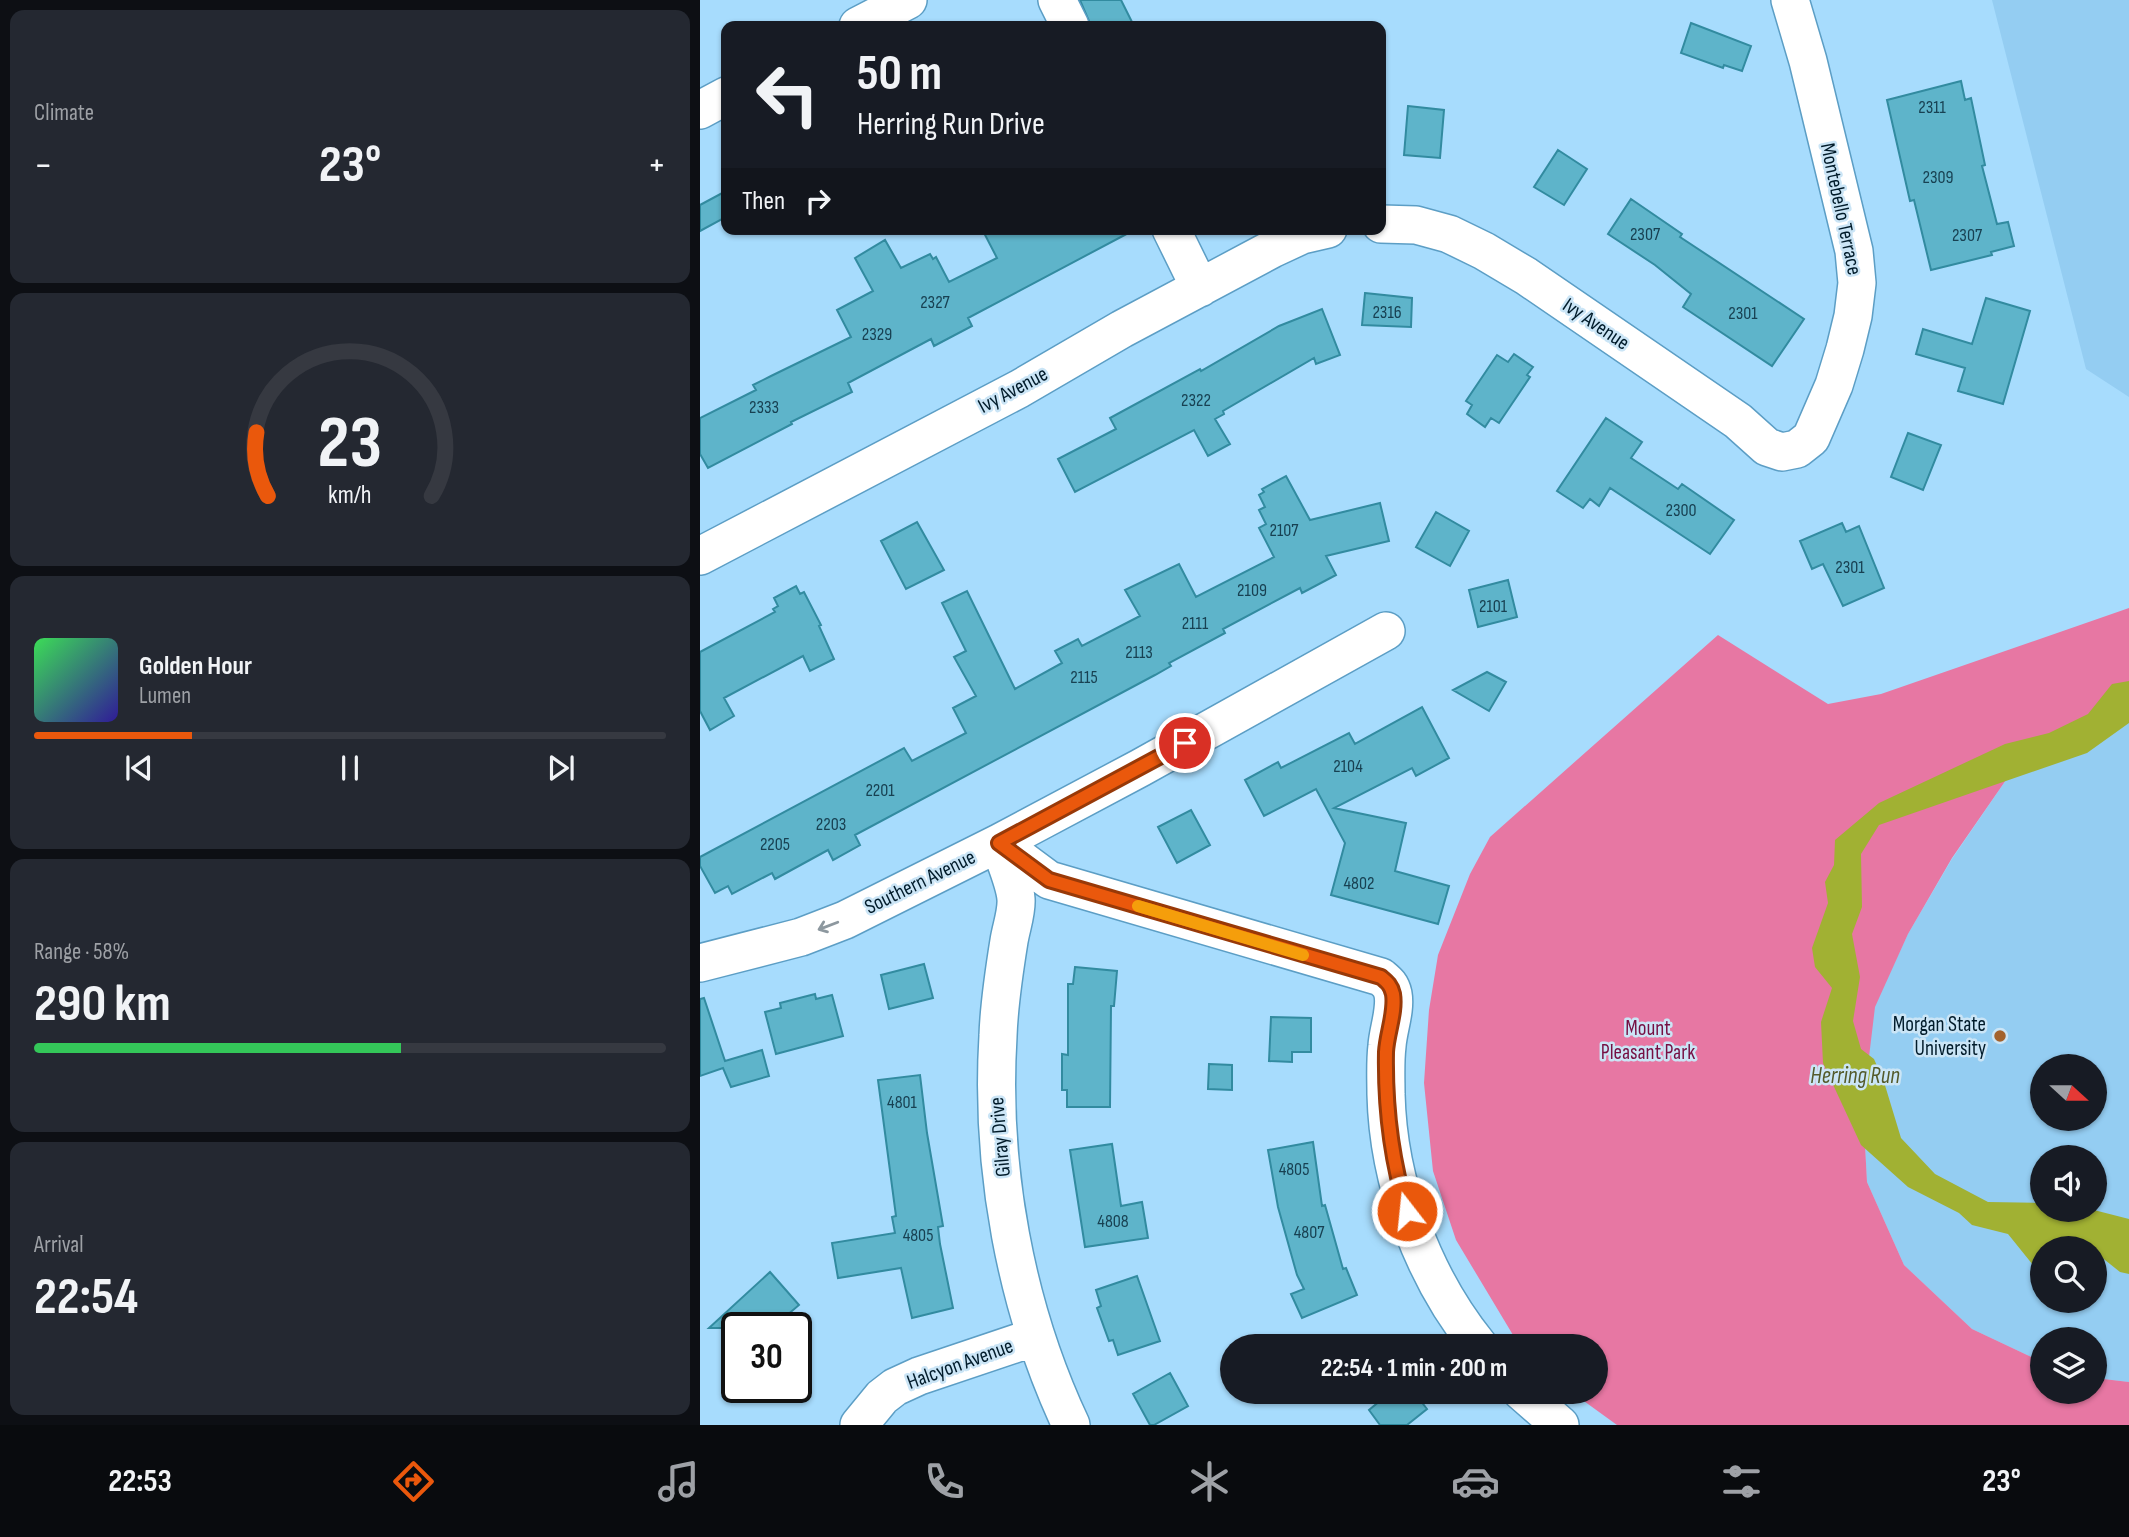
<!DOCTYPE html>
<meta charset="utf-8">
<style>
:root{--surface:#171b24;--page:#242831;--text:#f1f3f6;--muted:#9ea1a6;--line:#363941;--accent:#ea580c}
body{margin:0;font-family:"Sofia Sans Condensed",sans-serif;background:var(--page);color:var(--text);height:100vh;display:flex;flex-direction:column;font-size:26px;white-space:nowrap}
*{box-sizing:border-box;margin:0}
p{font-size:23px;color:var(--muted)}
.icon{flex:none;width:38px;height:38px;fill:none;stroke:currentColor;stroke-width:2;stroke-linecap:round;stroke-linejoin:round}
.map{position:relative;flex:1;overflow:hidden}
.details{display:flex;flex-direction:column;gap:10px;padding:10px;background:#0d0f14;width:700px}
.details>*{flex:none}
.top-card{position:absolute;left:21px;top:21px;width:665px;height:214px;border-radius:14px;box-shadow:0 2px 5px #0004;background:#171b24;color:var(--text);overflow:hidden}
.needle{width:46px;rotate:111deg}
.buttons{position:absolute;left:1330px;top:1054px;display:grid;gap:14px}
.buttons a{display:grid;place-items:center;width:77px;height:77px;border-radius:50%;background:var(--surface);box-shadow:0 2px 5px #0004;font-size:35px}
.speed{position:absolute;left:21px;top:1312px;display:flex;gap:14px;font-size:35px;font-weight:700;text-align:center}
.speed>*{display:grid;place-content:center;width:91px;height:91px;border-radius:50%;background:var(--surface);box-shadow:0 2px 5px #0004;line-height:1}
.speed .limit{border:4px solid #111;border-radius:10px;background:#fff;color:#111}
.pin{position:absolute;display:grid;place-items:center;width:60px;height:60px;color:#fff;margin:-30px;border:4px solid #fff;border-radius:50%;box-shadow:0 2px 7px #0007}
.me{position:absolute;width:77px;margin:-38px;rotate:344deg;stroke-linejoin:round;filter:drop-shadow(0 0 5px #0008)}
.turn{display:flex;align-items:center;gap:24px;height:147px;padding:0 21px;font-size:32px}
.turn .icon{width:91px;height:91px;stroke-width:2.5}
.turn b{display:block;font-size:49px;line-height:60px}
.then{display:flex;align-items:center;height:66px;padding:0 21px;background:#0003;gap:14px;font-size:26px}
.big{font-size:52px;font-weight:700;line-height:1.1}
.details .widget{flex:1;display:flex;flex-direction:column;justify-content:center;gap:10px;min-width:0;padding:0 24px;border-radius:14px;background:var(--page)}
.details .dial{align-items:center;gap:0}
.dial svg{height:182px;overflow:visible;fill:none;stroke:var(--line);stroke-width:7;stroke-linecap:round;text-anchor:middle}
.dial text{fill:var(--text);stroke:none}
.song{display:flex;align-items:center;gap:21px}
.cover{width:84px;height:84px;border-radius:10px;background:linear-gradient(135deg,hsl(130 70% 55%),hsl(250 70% 35%))}
.played{height:7px;border-radius:4px;background:linear-gradient(90deg,var(--accent) 25%,var(--line) 25%)}
.keys{display:flex;justify-content:space-around;direction:ltr}
.heat{display:flex;justify-content:space-between;align-items:center;font-size:38px;direction:ltr}
.charge{height:10px;border-radius:5px;background:linear-gradient(90deg,#34c759 58%,var(--line) 0)}
.trip{position:absolute;left:520px;top:1334px;width:388px;height:70px;border-radius:35px;background:var(--surface);box-shadow:0 2px 5px #0004;font-weight:700;line-height:70px;text-align:center}
.dock{display:flex;height:112px;justify-content:space-around;align-items:center;background:#090b0e;color:var(--muted)}
.dock .icon{width:49px;height:49px}
.dock .selected{color:var(--accent)}
.dock b{font-size:32px;color:var(--text)}
main{display:flex;flex:1;min-height:0}
.map>svg:first-child{display:block}
</style>
<main>
<section class="details">
<div class="widget"><p>Climate</p>
<div class="heat"><a>−</a><b class="big">23°</b><a>+</a></div>
</div>
<div class="widget dial"><svg viewBox="0 0 100 80">
<path d="M14 69A42 42 0 1 1 86 69"/>
<path d="M14 69A42 42 0 0 1 9 41" stroke="#ea580c"/>
<text x="50" y="56" font-size="32" font-weight="700">23</text>
<text x="50" y="72" font-size="11">km/h</text>
</svg></div>
<div class="widget">
<div class="song"><i class="cover"></i><div><b>Golden Hour</b><p>Lumen</p></div></div>
<div class="played"></div>
<div class="keys"><svg class="icon" aria-label="previous" viewBox="0 0 24 24"><path d="M18 5L8 12l10 7zM5 5v14"/></svg><svg class="icon" aria-label="pause" viewBox="0 0 24 24"><path d="M8 5v14M16 5v14"/></svg><svg class="icon" aria-label="next" viewBox="0 0 24 24"><path d="M6 5l10 7-10 7zM19 5v14"/></svg></div>
</div>
<div class="widget"><p>Range · 58%</p><b class="big">290 km</b><div class="charge"></div></div>
<div class="widget"><p>Arrival</p><b class="big">22:54</b></div>
</section>
<div class="map">
<svg width="1429" height="1425" viewBox="0 0 1429 1425">
<rect width="100%" height="100%" fill="#a7dcfd"/>
<path fill="#94cdf2" fill-rule="evenodd" d="M1292,0H1429V397L1386,369Z
M1429,704V1382L1395,1378V1339H1342V1362L1272,1329L1204,1265L1167,1182L1163,1107L1174,1007L1208,934L1252,859L1315,767ZM1342,1066H1395V1118H1342ZM1342,1157H1395V1209H1342ZM1342,1248H1395V1300H1342Z"/>
<path fill="#e777a3" d="M1429,608V704L1315,767L1252,858L1208,934L1175,1007L1163,1107L1167,1182L1204,1265L1272,1329L1342,1362V1391H1395V1378L1429,1382V1425H917L870,1391H896V1346L819,1345L756,1240L733,1171L724,1083L729,1010L738,955L770,874L790,837L1018,635L1128,704L1181,694Z"/>
<path fill="#a1b133" d="M1429,681V723L1387,753L1179,825L1161,854L1162,907L1152,934L1160,977L1153,1021L1161,1049L1174,1059L1184,1082L1201,1138L1235,1174L1288,1202L1342,1203V1209H1356L1363,1214L1390,1209L1429,1219V1274L1420,1272L1395,1252V1248L1387,1246L1342,1248V1252L1333,1265L1308,1234L1272,1225L1259,1213L1208,1187L1161,1145L1123,1063L1121,1022L1132,988L1115,967L1112,948L1128,903L1125,882L1134,865L1135,840L1179,803L1305,744L1349,733L1388,714L1412,684Z"/>
<path fill="#5eb4ca" stroke="#328ba0" stroke-width="2" d="M380,0H421L434,26H391Z
M991,23L1051,46L1042,71L1024,65L1023,68L981,53Z
M1261,81L1265,100L1271,98L1285,165L1282,166L1297,224L1308,222L1314,246L1291,252L1292,255L1231,270L1214,200L1210,201L1187,100Z
M708,106L744,110L740,158L704,155Z
M858,150L887,169L864,205L834,187Z
M26,191V217L0,231V205Z
M931,199L982,234L980,237L1104,319L1072,366L983,307L991,294L955,265L908,234Z
M282,229H436L268,318L272,326L234,346L231,339L148,383L152,392L91,422L92,424L8,468L0,454V418L56,390L53,385L71,376L151,337L137,310L173,291L155,258L185,240L201,268L230,254L233,259L236,257L249,282L297,258Z
M665,293L712,298L711,327L662,325Z
M1286,298L1330,311L1303,404L1258,391L1265,368L1216,354L1223,329L1272,344Z
M622,309L640,355L616,364L614,358L523,411L524,414L515,419L530,444L508,456L494,430L375,492L358,459L416,429L410,418L500,369L501,371L579,326Z
M814,354L833,367L827,375L830,377L799,423L791,418L785,427L767,414L772,405L766,401L797,355L808,362Z
M906,418L942,442L931,458L978,489L982,484L1034,520L1010,554L910,488L899,506L890,499L883,508L857,491Z
M1208,433L1241,445L1223,490L1191,477Z
M586,476L610,520L680,503L689,541L626,556L636,575L602,593L600,588L523,629L525,633L469,663L471,666L455,675L155,835L160,845L133,860L128,850L75,879L72,873L32,894L28,886L15,893L0,866V857L204,748L212,761L266,733L253,708L276,696L254,657L266,651L242,603L267,591L315,689L362,663L355,651L378,639L382,646L440,616L425,590L479,564L496,597L574,557L559,528L566,524L559,510L565,507L559,495L564,492L562,489Z
M736,512L769,531L750,566L716,547Z
M217,522L244,570L206,589L181,541Z
M1142,523L1146,532L1159,526L1184,588L1143,606L1123,564L1112,569L1100,541Z
M808,580L817,617L778,627L769,590Z
M96,586L100,594L104,592L121,625L119,626L134,659L110,671L103,656L24,698L34,716L10,730L0,711V652L75,612L73,609L78,606L74,598Z
M787,672L806,682L789,711L753,690Z
M722,707L749,758L716,776L712,768L634,808L706,823L695,871L749,886L738,924L631,895L645,843L616,789L564,816L545,780L578,762L581,768L649,733L655,744Z
M491,810L510,845L477,863L458,827Z
M224,964L233,998L189,1009L181,975Z
M375,967L417,971L414,1006H411L410,1107H367V1090H362V1054L368,1055V984H373Z
M115,994L116,999L132,995L143,1036L76,1054L65,1012L81,1008L80,1003Z
M4,998L25,1061L62,1050L69,1076L31,1087L23,1068L0,1076V999Z
M571,1017L611,1018V1052H592V1062L569,1061Z
M509,1064L532,1065V1090L508,1089Z
M220,1075L227,1133L243,1226L238,1227L240,1244L253,1308L212,1318L201,1268L138,1278L132,1243L195,1233L192,1217L196,1216L178,1080Z
M613,1142L622,1206L625,1205L643,1269L646,1268L657,1295L602,1318L591,1294L604,1289L597,1275L578,1207L568,1150Z
M412,1144L421,1206L442,1202L448,1238L385,1247L370,1150Z
M70,1272L99,1305L72,1328H9Z
M437,1276L460,1341L418,1355L413,1340L409,1341L397,1308L401,1306L396,1290Z
M470,1373L488,1406L454,1425H450L433,1394Z
M692,1391H713L727,1409L707,1425H680L669,1410Z"/>
<g fill="none" stroke-linecap="round" stroke-linejoin="round">
<g stroke="#5c9ec5" stroke-width="40">
<path id="minor" d="M357,0L370,26
M158,26L208,0
M0,110L26,96
M681,224L716,225L749,234L784,251L826,276L1038,421L1067,447L1082,452L1097,449L1111,438L1134,385L1145,349L1153,316L1157,283L1154,251L1108,61L1090,0
M471,229L500,288
M0,556L319,389L422,329L572,249L602,235L628,229
M299,843L349,880L681,977C687,982 691,985 693,994C696,1010 688,1030 687,1046C685,1062 686,1079 686,1094C688,1183 723,1277 779,1346
M299,843C304,859 315,883 316,899C317,912 311,928 309,941C304,972 299,1004 298,1036C290,1167 315,1306 371,1425
M0,963L101,937L145,920L299,843L440,768L686,631
M821,1391L860,1425
M159,1425L182,1397L195,1387L219,1376L335,1337"/>
</g>
<use href="#minor" stroke="#fff" stroke-width="37"/>
</g>
<defs><path id="oneway-shaft" d="M-6 0H5M1.5-3L5.5 0L1.5 3" fill="none" stroke-width="1.6" stroke-linecap="round" stroke-linejoin="round" transform="scale(1.75)"/></defs>
<use stroke="#8d989f" href="#oneway-shaft" transform="translate(128 926) rotate(159)"/>
<g fill="none" stroke-linecap="round" stroke-linejoin="round">
<g stroke="#983908" stroke-width="18">
<path id="route" d="M485,743L299,843L349,880L681,977C687,982 691,985 693,994C696,1012 687,1033 686,1052C685,1107 691,1159 707,1211"/>
</g>
<use href="#route" stroke="#ea580c" stroke-width="12"/>
<path stroke="#f59e0b" stroke-width="12" d="M438,906L603,955"/>
</g>
<circle fill="#a3622d" stroke="#cbe5f6" stroke-width="2.5" cx="1300" cy="1036" r="7"/>
<g text-anchor="middle" dominant-baseline="central" stroke-width="5" stroke-linejoin="round" paint-order="stroke">
<g font-size="18" fill="#184152">
<text x="1232" y="107">2311</text>
<text x="1238" y="177">2309</text>
<text x="945" y="234">2307</text>
<text x="1267" y="235">2307</text>
<text x="235" y="302">2327</text>
<text x="687" y="312">2316</text>
<text x="1043" y="313">2301</text>
<text x="177" y="334">2329</text>
<text x="496" y="400">2322</text>
<text x="64" y="407">2333</text>
<text x="981" y="510">2300</text>
<text x="584" y="530">2107</text>
<text x="1150" y="567">2301</text>
<text x="552" y="590">2109</text>
<text x="793" y="606">2101</text>
<text x="495" y="623">2111</text>
<text x="439" y="652">2113</text>
<text x="384" y="677">2115</text>
<text x="648" y="766">2104</text>
<text x="180" y="790">2201</text>
<text x="131" y="824">2203</text>
<text x="75" y="844">2205</text>
<text x="659" y="883">4802</text>
<text x="202" y="1102">4801</text>
<text x="594" y="1169">4805</text>
<text x="413" y="1221">4808</text>
<text x="609" y="1232">4807</text>
<text x="218" y="1235">4805</text>
</g>
<g font-size="21" fill="#011b2a" stroke="#cbe5f6">
<text transform="translate(1141 209) rotate(78)">Montebello Terrace</text>
<text transform="translate(896 324) rotate(34)">Ivy Avenue</text>
<text transform="translate(313 390) rotate(-28)">Ivy Avenue</text>
<text transform="translate(220 882) rotate(-26)">Southern Avenue</text>
<text transform="translate(300 1137) rotate(-95)">Gilray Drive</text>
<text transform="translate(260 1364) rotate(-20)">Halcyon Avenue</text>
</g>
<g font-size="21" fill="#011b2a" stroke="#cbe5f6" text-anchor="end">
<text x="1286" y="1024">Morgan State<tspan x="1286" dy="24">University</tspan></text>
</g>
<g font-size="21" fill="#760f43" stroke="#cbe5f6">
<text x="948" y="1028">Mount<tspan x="948" dy="24">Pleasant Park</tspan></text>
</g>
<g font-size="23" font-style="italic" fill="#535a2a" stroke="#cbe5f6">
<text x="1155" y="1076">Herring Run</text>
</g>
</g>
</svg>
<div class="buttons">
<a><svg class="needle" viewBox="-14 -14 28 28"><path d="M0-13l5 13h-10z" fill="#e53935"/><path d="M0 13l5-13h-10z" fill="#9ea1a6"/></svg></a>
<a><svg class="icon" aria-label="sound" viewBox="0 0 24 24"><path d="M4 9h4l5-4v14l-5-4H4zM17 9q2 3 0 6"/></svg></a>
<a><svg class="icon" aria-label="search" viewBox="0 0 24 24"><circle cx="10" cy="10" r="6"/><path d="M15 15l6 6"/></svg></a>
<a><svg class="icon" aria-label="layers" viewBox="0 0 24 24"><path d="M12 4l9 5-9 5-9-5zM3 14l9 5 9-5"/></svg></a>
</div>
<div class="speed"><div class="limit">30</div></div>
<div class="pin" style="left:485px;top:743px;background:#d93025"><svg class="icon" aria-label="arrive" viewBox="0 0 24 24"><path d="M6 21V4h12l-3 4 3 4H6"/></svg></div>
<svg class="me" style="left:707px;top:1211px" viewBox="-20 -20 40 40"><circle r="17" fill="#ea580c" stroke="#fff" stroke-width="3"/><path d="M0-11L8 9 0 5-8 9z" fill="#fff"/></svg>
<div class="trip">22:54 · 1 min · 200 m</div>
<div class="top-card">
<div class="turn"><svg class="icon" aria-label="left" viewBox="0 0 24 24"><path d="M17 20v-9H6M10 6l-5 5 5 5"/></svg><div><b>50 m</b>Herring Run Drive</div></div>
<div class="then">Then<svg class="icon" aria-label="right" viewBox="0 0 24 24"><path d="M7 20v-9h11M14 6l5 5-5 5"/></svg></div>
</div>
</div>
</main>
<nav class="dock">
<b>22:53</b>
<svg class="icon selected" aria-label="directions" viewBox="0 0 24 24"><path d="M12 3l9 9-9 9-9-9zM9 14v-3h6M13 9l2 2-2 2"/></svg>
<svg class="icon" aria-label="music" viewBox="0 0 24 24"><path d="M9 18V5l10-2v13"/><circle cx="6" cy="18" r="3"/><circle cx="16" cy="16" r="3"/></svg>
<svg class="icon" aria-label="phone" viewBox="0 0 24 24"><path d="M5 4h4l2 5-3 2q2 4 5 5l2-3 5 2v4C11 20 4 13 5 4z"/></svg>
<svg class="icon" aria-label="climate" viewBox="0 0 24 24"><path d="M12 3v18M4 7l16 10M4 17L20 7"/></svg>
<svg class="icon" aria-label="car" viewBox="0 0 24 24"><path d="M5 17H2v-5l4-1 3-4h7l3 4 3 1v5h-3M9 17h6M6 11h13"/><circle cx="7" cy="17" r="2"/><circle cx="17" cy="17" r="2"/></svg>
<svg class="icon" aria-label="filters" viewBox="0 0 24 24"><path d="M4 7h16M4 17h16"/><circle cx="9" cy="7" r="2"/><circle cx="15" cy="17" r="2"/></svg>
<b>23°</b>
</nav>
